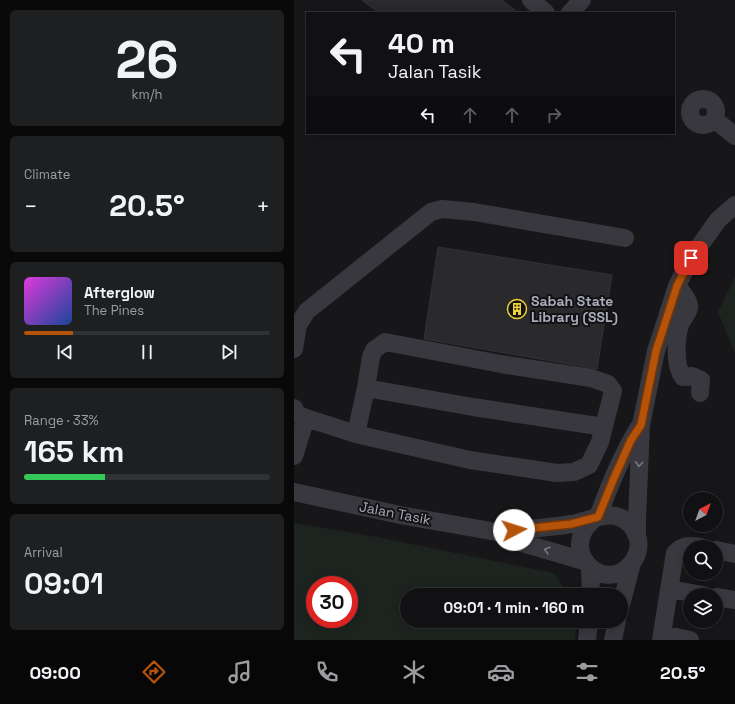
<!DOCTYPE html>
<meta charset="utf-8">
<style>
:root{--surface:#111113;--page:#1e1f21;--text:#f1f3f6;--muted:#9c9da0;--line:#303133;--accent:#b45309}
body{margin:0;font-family:"Space Grotesk",sans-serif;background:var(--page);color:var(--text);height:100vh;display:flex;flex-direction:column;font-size:15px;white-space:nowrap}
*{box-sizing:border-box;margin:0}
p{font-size:13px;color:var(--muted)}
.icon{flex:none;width:22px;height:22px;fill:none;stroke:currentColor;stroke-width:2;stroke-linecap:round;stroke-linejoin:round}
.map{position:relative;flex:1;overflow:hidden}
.panel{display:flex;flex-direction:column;gap:10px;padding:10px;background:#09090a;width:294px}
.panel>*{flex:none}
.guide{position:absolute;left:12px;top:12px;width:369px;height:122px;border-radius:0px;box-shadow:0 2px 10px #0003,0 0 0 1px var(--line);background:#111113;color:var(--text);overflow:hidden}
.needle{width:26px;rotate:41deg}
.buttons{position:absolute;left:389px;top:492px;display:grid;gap:8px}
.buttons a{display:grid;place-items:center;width:40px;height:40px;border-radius:50%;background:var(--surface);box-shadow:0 2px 10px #0003,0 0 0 1px var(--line);font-size:20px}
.speed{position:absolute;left:12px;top:576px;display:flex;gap:8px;font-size:20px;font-weight:700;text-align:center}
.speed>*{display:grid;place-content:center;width:52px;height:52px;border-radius:50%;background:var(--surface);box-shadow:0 2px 10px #0003,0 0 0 1px var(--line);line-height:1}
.speed .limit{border:6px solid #d22;background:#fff;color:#111}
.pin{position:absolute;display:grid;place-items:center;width:34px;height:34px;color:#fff;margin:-17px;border-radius:8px;box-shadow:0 2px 6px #0006}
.me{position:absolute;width:44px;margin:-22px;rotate:85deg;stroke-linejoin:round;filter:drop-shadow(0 0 3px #0008)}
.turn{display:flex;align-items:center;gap:14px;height:84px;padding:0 16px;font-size:18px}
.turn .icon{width:52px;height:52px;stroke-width:2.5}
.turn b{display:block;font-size:28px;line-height:34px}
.lanes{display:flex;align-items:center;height:38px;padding:0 16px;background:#0003;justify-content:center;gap:20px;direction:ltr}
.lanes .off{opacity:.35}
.big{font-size:30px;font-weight:700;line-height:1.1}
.panel .tile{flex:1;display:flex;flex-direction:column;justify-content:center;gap:6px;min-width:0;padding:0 14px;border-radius:6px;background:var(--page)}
.panel .dial{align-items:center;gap:0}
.dial b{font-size:52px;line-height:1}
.song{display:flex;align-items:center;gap:12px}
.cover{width:48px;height:48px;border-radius:6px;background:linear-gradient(135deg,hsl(300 70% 55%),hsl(220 70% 35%))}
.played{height:4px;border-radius:2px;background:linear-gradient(90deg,var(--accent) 20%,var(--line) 20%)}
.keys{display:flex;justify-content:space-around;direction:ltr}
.heat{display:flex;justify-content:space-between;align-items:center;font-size:22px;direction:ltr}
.charge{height:6px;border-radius:3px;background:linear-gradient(90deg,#34c759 33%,var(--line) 0)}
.trip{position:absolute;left:106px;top:588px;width:228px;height:40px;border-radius:20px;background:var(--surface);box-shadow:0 2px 10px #0003,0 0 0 1px var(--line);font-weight:700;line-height:40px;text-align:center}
.tabs{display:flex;height:64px;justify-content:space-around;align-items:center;background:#070708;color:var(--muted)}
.tabs .icon{width:28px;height:28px}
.tabs .on{color:var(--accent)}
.tabs b{font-size:18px;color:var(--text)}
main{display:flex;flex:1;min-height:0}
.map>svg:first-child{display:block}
</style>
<main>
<section class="panel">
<div class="tile dial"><b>26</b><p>km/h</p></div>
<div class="tile"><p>Climate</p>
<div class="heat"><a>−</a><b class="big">20.5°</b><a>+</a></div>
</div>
<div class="tile">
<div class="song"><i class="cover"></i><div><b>Afterglow</b><p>The Pines</p></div></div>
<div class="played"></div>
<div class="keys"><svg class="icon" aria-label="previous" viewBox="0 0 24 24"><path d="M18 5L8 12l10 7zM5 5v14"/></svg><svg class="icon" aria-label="pause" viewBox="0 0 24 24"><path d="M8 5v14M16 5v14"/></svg><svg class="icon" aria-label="next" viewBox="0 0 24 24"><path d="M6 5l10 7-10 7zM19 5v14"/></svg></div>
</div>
<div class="tile"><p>Range · 33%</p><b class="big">165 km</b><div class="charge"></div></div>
<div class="tile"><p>Arrival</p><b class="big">09:01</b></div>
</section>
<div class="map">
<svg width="441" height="640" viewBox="0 0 441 640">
<rect width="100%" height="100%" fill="#171719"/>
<path fill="#1d241f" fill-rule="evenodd" d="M441,277V353L424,312Z
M0,523L82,537L260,573L274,595H113V621H283L281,640H0ZM21,585H55V619H21Z"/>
<path fill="#2a2a2d" stroke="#323135" d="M68,0H208L225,13H85Z
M144,247L318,275L303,369L130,339Z"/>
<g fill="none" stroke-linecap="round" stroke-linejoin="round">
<path stroke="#38383e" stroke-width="18" d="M237,0L252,13
M276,13L288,0
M396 112a13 13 0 1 1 26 0a13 13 0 1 1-26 0Z
M420,119L441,136
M383,286C387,291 396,301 395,308C394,314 388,319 386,325C382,338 380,366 389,377L398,376L407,380L406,393
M0,349L4,325L13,311L137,212L148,209L180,212L331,238
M72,388L179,407L310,427
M0,408L3,414L12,418
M0,456L12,418L62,434L70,436L176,460L263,473L280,472L295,465L306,442L319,391L314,384L297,378L207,364L91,342L80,350L77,357L72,388L62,434
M0,492L111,516L203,532L225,542L290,561
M304,517C315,486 328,455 345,427
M204,532C228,529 253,528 277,524C291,522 308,513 322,516C333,519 341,528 344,539C346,549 342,560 334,567C305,593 265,548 299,520
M343,537V519L347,425L362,351L383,286L397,258L424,220L441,205
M422,550L441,554
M296,568L297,595
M375,589L409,595
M422,597L441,600
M327,605L338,563
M368,634L396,640
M293,640L295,621
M319,640L323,621
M367,640L381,553C389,545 394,545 406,547"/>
</g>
<defs><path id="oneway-chevron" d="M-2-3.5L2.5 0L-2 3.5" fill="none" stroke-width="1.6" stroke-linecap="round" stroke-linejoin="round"/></defs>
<g stroke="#767781">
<use href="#oneway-chevron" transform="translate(345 464) rotate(94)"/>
<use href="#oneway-chevron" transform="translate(253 550) rotate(-163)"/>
</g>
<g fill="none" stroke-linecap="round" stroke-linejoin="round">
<g stroke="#753606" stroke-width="10">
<path id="route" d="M220,530L277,524L304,517L320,478L337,440L347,425L362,351L383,286L397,258"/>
</g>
<use href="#route" stroke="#b45309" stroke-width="7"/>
</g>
<defs>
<g id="building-ring" transform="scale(1)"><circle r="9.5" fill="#121214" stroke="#eed139" stroke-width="1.5"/><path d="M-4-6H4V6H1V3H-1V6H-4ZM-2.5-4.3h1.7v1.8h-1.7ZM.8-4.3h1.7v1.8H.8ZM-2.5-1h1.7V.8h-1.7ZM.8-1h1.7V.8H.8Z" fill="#eed139"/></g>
</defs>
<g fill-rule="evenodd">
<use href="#building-ring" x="223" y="309"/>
</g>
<g text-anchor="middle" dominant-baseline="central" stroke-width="4" stroke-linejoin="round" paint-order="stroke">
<g font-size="14" font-weight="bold" fill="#a9abb8" stroke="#121214" text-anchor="start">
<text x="237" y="301">Sabah State<tspan x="237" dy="16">Library (SSL)</tspan></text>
</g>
<g font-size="14" fill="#a9abb8" stroke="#121214">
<text transform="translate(101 513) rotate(11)">Jalan Tasik</text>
</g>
</g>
</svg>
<div class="buttons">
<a><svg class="needle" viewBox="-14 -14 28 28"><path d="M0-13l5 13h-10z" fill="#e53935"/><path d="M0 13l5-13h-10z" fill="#9c9da0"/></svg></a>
<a><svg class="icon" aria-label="search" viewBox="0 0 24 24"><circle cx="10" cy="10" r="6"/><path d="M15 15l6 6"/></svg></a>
<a><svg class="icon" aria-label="layers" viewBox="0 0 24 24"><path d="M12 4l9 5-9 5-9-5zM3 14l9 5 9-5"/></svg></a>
</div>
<div class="speed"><div class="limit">30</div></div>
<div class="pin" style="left:397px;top:258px;background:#d93025"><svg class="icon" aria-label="arrive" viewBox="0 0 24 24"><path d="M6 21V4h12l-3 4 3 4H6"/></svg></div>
<svg class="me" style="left:220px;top:530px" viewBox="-20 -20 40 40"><circle r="19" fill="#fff"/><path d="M0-13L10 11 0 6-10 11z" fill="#b45309"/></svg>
<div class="trip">09:01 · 1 min · 160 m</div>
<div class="guide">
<div class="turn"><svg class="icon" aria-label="left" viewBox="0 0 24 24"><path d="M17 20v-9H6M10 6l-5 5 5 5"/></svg><div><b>40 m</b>Jalan Tasik</div></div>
<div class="lanes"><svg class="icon" aria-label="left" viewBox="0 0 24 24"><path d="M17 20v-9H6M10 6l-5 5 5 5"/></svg><svg class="icon off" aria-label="ahead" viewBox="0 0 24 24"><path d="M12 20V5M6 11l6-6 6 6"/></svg><svg class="icon off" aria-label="ahead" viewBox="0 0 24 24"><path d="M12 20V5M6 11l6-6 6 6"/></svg><svg class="icon off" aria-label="right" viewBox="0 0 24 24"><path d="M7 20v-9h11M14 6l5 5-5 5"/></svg></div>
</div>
</div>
</main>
<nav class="tabs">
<b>09:00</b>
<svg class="icon on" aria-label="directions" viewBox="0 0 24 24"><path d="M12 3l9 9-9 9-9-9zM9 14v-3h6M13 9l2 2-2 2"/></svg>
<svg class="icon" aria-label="music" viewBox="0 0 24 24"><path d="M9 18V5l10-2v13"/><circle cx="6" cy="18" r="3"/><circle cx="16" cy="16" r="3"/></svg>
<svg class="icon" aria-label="phone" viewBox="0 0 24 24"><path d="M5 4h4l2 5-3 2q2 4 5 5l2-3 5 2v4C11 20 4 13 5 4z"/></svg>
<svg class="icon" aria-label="climate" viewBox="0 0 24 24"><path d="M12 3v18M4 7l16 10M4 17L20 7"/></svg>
<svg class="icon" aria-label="car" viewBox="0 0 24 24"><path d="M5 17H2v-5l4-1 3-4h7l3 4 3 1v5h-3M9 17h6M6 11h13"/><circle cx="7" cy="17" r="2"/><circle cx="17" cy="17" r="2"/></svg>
<svg class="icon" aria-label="filters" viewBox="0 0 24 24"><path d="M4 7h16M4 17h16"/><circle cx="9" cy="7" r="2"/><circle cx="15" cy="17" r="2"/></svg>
<b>20.5°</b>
</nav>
